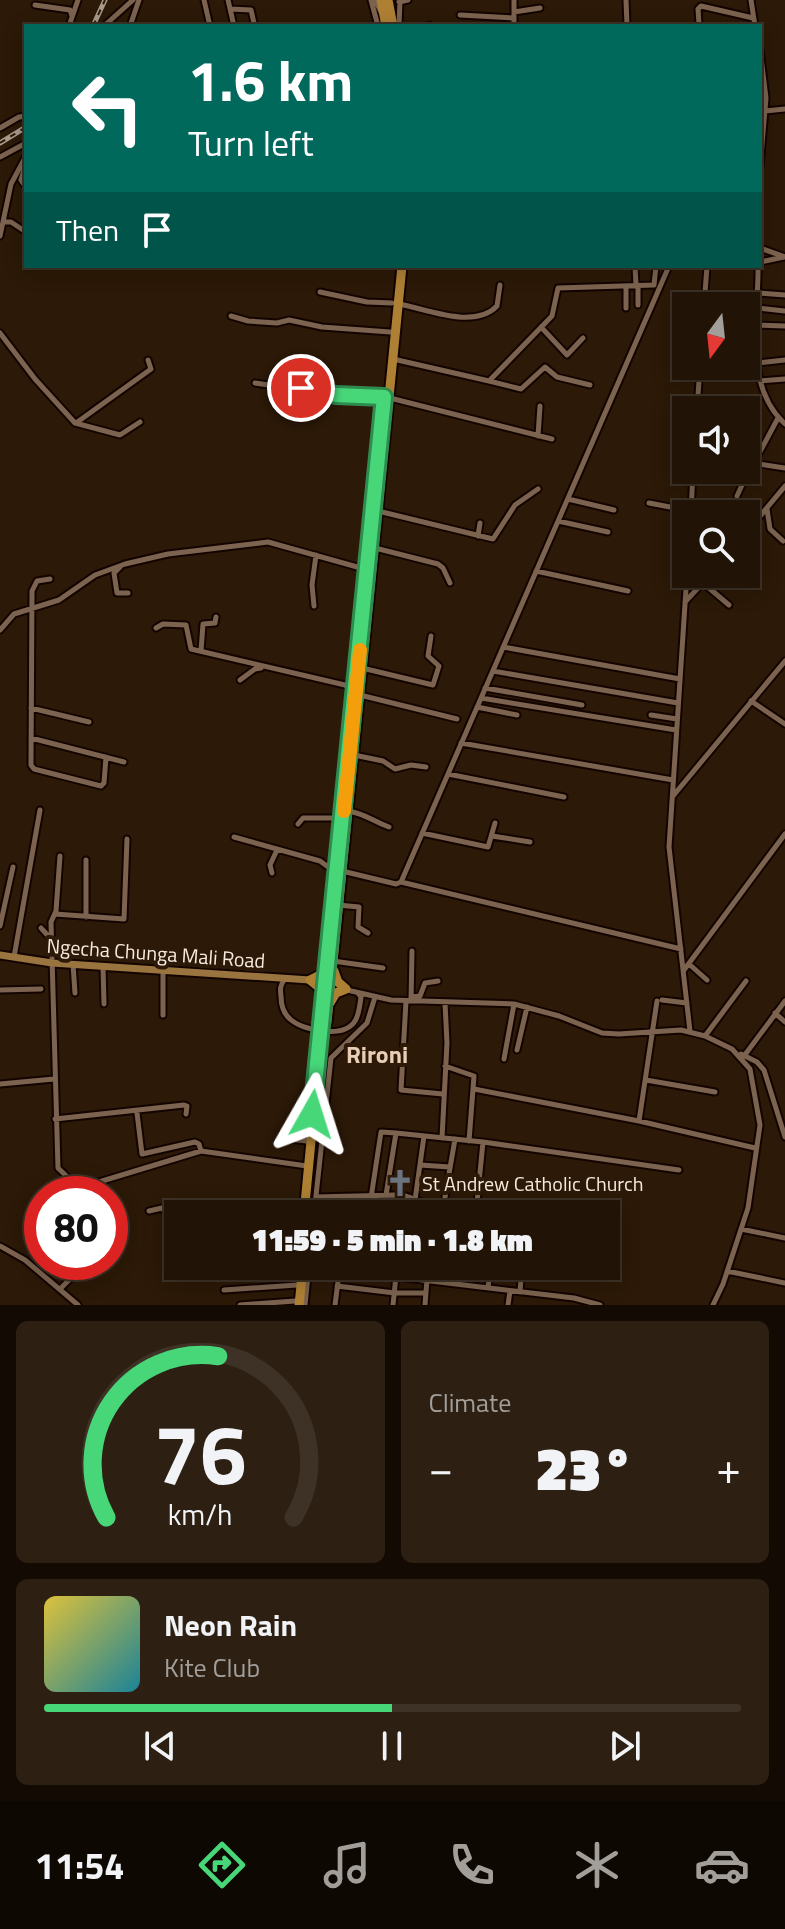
<!DOCTYPE html>
<meta charset="utf-8">
<style>
:root{--surface:#211305;--page:#2d2013;--text:#f1f3f6;--muted:#a29e9a;--line:#3e3227;--accent:#47d779}
body{margin:0;font-family:"Titillium Web",sans-serif;background:var(--page);color:var(--text);height:100vh;display:flex;flex-direction:column;font-size:30px;white-space:nowrap}
*{box-sizing:border-box;margin:0}
p{font-size:26px;color:var(--muted)}
.icon{flex:none;width:44px;height:44px;fill:none;stroke:currentColor;stroke-width:2;stroke-linecap:round;stroke-linejoin:round}
.map{position:relative;height:1305px;overflow:hidden}
.drawer{display:flex;flex-direction:column;gap:16px;padding:16px;background:#120a03;flex:1}
.drawer>*{flex:none}
.hud{position:absolute;left:24px;top:24px;width:738px;height:244px;border-radius:0px;box-shadow:0 4px 20px #0003,0 0 0 2px var(--line);background:#00695c;color:#fff;overflow:hidden}
.needle{width:52px;rotate:195deg}
.buttons{position:absolute;left:672px;top:292px;display:grid;gap:16px}
.buttons a{display:grid;place-items:center;width:88px;height:88px;border-radius:0px;background:var(--surface);box-shadow:0 4px 20px #0003,0 0 0 2px var(--line);font-size:40px}
.speed{position:absolute;left:24px;top:1176px;display:flex;gap:16px;font-size:40px;font-weight:700;text-align:center}
.speed>*{display:grid;place-content:center;width:104px;height:104px;border-radius:50%;background:var(--surface);box-shadow:0 4px 20px #0003,0 0 0 2px var(--line);line-height:1}
.speed .limit{border:12px solid #d22;background:#fff;color:#111}
.pin{position:absolute;display:grid;place-items:center;width:68px;height:68px;color:#fff;margin:-34px;border:4px solid #fff;border-radius:50%;box-shadow:0 2px 8px #0007}
.me{position:absolute;width:88px;margin:-44px;rotate:6deg;stroke-linejoin:round;filter:drop-shadow(0 0 6px #0008)}
.turn{display:flex;align-items:center;gap:28px;height:168px;padding:0 32px;font-size:36px}
.turn .icon{width:104px;height:104px;stroke-width:2.5}
.turn b{display:block;font-size:56px;line-height:68px}
.then{display:flex;align-items:center;height:76px;padding:0 32px;background:#0003;gap:16px;font-size:30px}
.big{font-size:60px;font-weight:800;line-height:1.1}
.drawer .tile{flex:1;display:flex;flex-direction:column;justify-content:center;gap:12px;min-width:0;padding:0 28px;border-radius:12px;background:var(--page)}
.drawer .dial{align-items:center;gap:0}
.dial svg{height:208px;overflow:visible;fill:none;stroke:var(--line);stroke-width:7;stroke-linecap:round;text-anchor:middle}
.dial text{fill:var(--text);stroke:none}
.song{display:flex;align-items:center;gap:24px}
.cover{width:96px;height:96px;border-radius:12px;background:linear-gradient(135deg,hsl(50 70% 55%),hsl(190 70% 35%))}
.played{height:8px;border-radius:4px;background:linear-gradient(90deg,var(--accent) 50%,var(--line) 50%)}
.keys{display:flex;justify-content:space-around;direction:ltr}
.heat{display:flex;justify-content:space-between;align-items:center;font-size:44px;direction:ltr}
.drawer .tiles{flex:1;display:grid;gap:16px;grid-template-columns:1fr 1fr}
.tile:last-child{grid-column:span 2}
.trip{position:absolute;left:164px;top:1200px;width:456px;height:80px;border-radius:0px;background:var(--surface);box-shadow:0 4px 20px #0003,0 0 0 2px var(--line);font-weight:800;line-height:80px;text-align:center}
.tab-bar{display:flex;height:128px;justify-content:space-around;align-items:center;background:#0d0802;color:var(--muted)}
.tab-bar .icon{width:56px;height:56px}
.tab-bar .selected{color:var(--accent)}
.tab-bar b{font-size:36px;color:var(--text)}
.map>svg:first-child{display:block}
</style>
<div class="map">
<svg width="785" height="1305" viewBox="0 0 785 1305">
<rect width="100%" height="100%" fill="#2c1907"/>
<g fill="none" stroke-linecap="round" stroke-linejoin="round">
<g stroke="#140400" stroke-width="9">
<path id="minor" d="M204,0L210,26
M228,0L234,26
M371,0L378,26
M375,0L382,14
M626,0L627,26
M751,0L755,26
M399,2L408,0
M35,5L70,10L72,16
M230,9L251,10L254,23
M514,12L540,8
M460,15L514,18
M699,24L698,9L701,6L753,18
M69,26L78,0
M104,26L133,0
M130,26L139,0
M399,26L400,0
M427,26L430,25
M514,26V0
M760,49L766,98L760,167
M765,111L785,109
M0,128L19,117L26,116
M0,157L26,143
M26,164L21,180L26,187
M4,222H11L26,232
M0,236L11,184L26,156
M760,248L785,257
M760,262L784,257
M635,266L636,285
M758,266C759,317 742,384 785,424
M638,285V305
M626,286V308
M320,292L367,302L392,303
M759,293L785,295
M399,304C427,309 474,330 497,306L500,285
M704,306L707,266
M758,308L785,311
M231,316L248,321L277,323L289,320L322,327L390,332
M757,325L785,326
M541,327L567,355L583,338
M0,333L35,379L75,423L120,435L140,422
M393,359L489,381L552,316L558,288L654,285L656,266
M757,363L785,360
M489,381L521,389L545,367L557,377L590,385
M760,381L785,379
M255,383L336,395L384,397
M390,398L552,439
M697,410L700,366
M76,423L151,369L148,360
M538,436L540,406
M746,462L785,468
M754,463L778,418
M737,496L752,463
M568,499L614,510
M649,503L691,511
M767,509L770,529L783,541
M378,511L493,539L515,505L538,489
M691,514L693,470
M558,521L608,532
M746,533L785,486
M478,536L480,523
M375,548L438,564L443,568L450,583
M120,567L114,573L117,593H128
M536,571L628,591
M687,574L669,847L690,1031
M50,579L37,581L32,591L31,765L34,769L101,786L104,783L106,757
M703,583L729,605
M685,602L711,574
M314,606L312,585L316,555
M156,628L163,624L186,625L191,649L345,685L350,689
M0,630L14,614L59,600L95,575L125,564L168,554L268,542L368,570
M503,647L680,679
M201,651L203,624L215,623L216,617
M362,668L433,685L439,666L428,656L431,636
M493,671L678,703
M240,680L255,669L261,668
M485,688L582,705
M360,695L457,719
M481,698L676,730
M751,701L785,724
M477,707L517,715
M31,708L89,722
M651,715L677,719
M31,738L124,762
M461,743L673,780
M354,755L383,761L395,769L411,765L426,767
M448,774L564,797
M673,796L785,661
M349,811C368,815 372,821 389,827
M298,824L303,818H343
M422,833L488,847L495,823
M492,836L530,842
M234,837L320,861L331,869L337,878
M60,856L56,911L51,922L58,1168L79,1188L201,1151L307,1166
M86,860V917
M342,871L396,884L401,882L681,949
M272,873L270,865L277,850
M401,882L669,266
M338,905L359,907L358,927L368,933
M55,914L124,919L127,839
M0,926L13,867
M41,928L51,939
M14,957L40,810
M333,961L383,968
M73,964L75,993
M689,964L707,980
M103,966L104,1004
M684,970L785,834
M285,979C280,985 280,989 281,996C281,1005 283,1013 290,1019C303,1031 344,1039 355,1021C359,1015 360,1004 361,997L358,993
M0,990L41,989
M347,990L391,1000L514,1004L559,1016L602,1033L619,1034L681,1030L705,1036L732,1049L750,1069L760,1125L748,1208L723,1284L713,1305
M411,997L420,996L425,983L438,981
M662,1000L687,1003
M406,1001L401,1090L443,1094
M411,1001L412,951
M775,1013L785,1022
M163,1015V970
M705,1036L746,981
M517,1050L527,1007
M741,1054L757,1062L764,1070L785,1137
M744,1056L785,1001
M504,1059L514,1004
M445,1066L474,1076L469,1141
M646,1080L715,1092
M0,1084L54,1079
M474,1089L639,1121L755,1148
M137,1113L142,1154L195,1142L199,1144L201,1151
M55,1119L184,1105L187,1106L186,1114
M639,1121L657,1001
M442,1138L447,1043L445,1003
M483,1142L679,1170
M278,1143L280,1138L307,1141
M420,1165L450,1167
M386,1195L396,1133L483,1142L476,1213
M316,1197L395,1195L409,1197L436,1208L487,1214
M371,1198L381,1132L396,1133
M415,1200L424,1136
M443,1209L455,1139
M149,1211L162,1208L178,1227
M202,1214L204,1207L278,1214
M314,1214L331,1058L367,1023L375,997
M371,1214L372,1198
M404,1214L406,1196
M741,1229L785,1238
M110,1238L117,1236L121,1243L117,1247L110,1246
M0,1246L25,1260L78,1305
M727,1271L785,1283
M397,1277L574,1298L600,1305
M457,1284L460,1266
M337,1286L395,1293H425
M488,1287L491,1266
M60,1289L87,1262
M224,1290L297,1285
M520,1292L522,1266
M240,1305L295,1301
M305,1305L309,1266
M335,1305L340,1266
M393,1305L397,1266
M425,1305L428,1266
M508,1305L510,1291"/>
</g>
<g stroke="#140400" stroke-width="11">
<path id="major" d="M0,955L52,963L310,980"/>
</g>
<g stroke="#140400" stroke-width="13">
<path id="highway" d="M381,0L386,26
M388,0L393,26
M310,980L321,989L324,1011
M310,980L324,973L329,957
M330,1003L336,993L346,989L338,982L334,971
M327,1022L402,266
M304,1214L321,1037
M299,1305L303,1266"/>
</g>
<use href="#minor" stroke="#7b634f" stroke-width="5"/>
<use href="#major" stroke="#9a743f" stroke-width="7"/>
<use href="#highway" stroke="#ae8034" stroke-width="9"/>
<g stroke="#a99a8b" stroke-width="5">
<path id="rail" d="M93,26L105,0
M0,143L26,127"/>
</g>
<use href="#rail" stroke="#2c1907" stroke-width="2" stroke-dasharray="6" stroke-linecap="butt"/>
<g stroke="#140400" stroke-width="13" stroke-linecap="butt">
<path id="highway-bridge" d="M321,1037L322,1021"/>
</g>
<use href="#highway-bridge" stroke="#ae8034" stroke-width="9"/>
</g>
<g fill="none" stroke-linecap="round" stroke-linejoin="round">
<g stroke="#2e8c4f" stroke-width="20">
<path id="route" d="M301,388L336,395L384,397L312,1114"/>
</g>
<use href="#route" stroke="#47d779" stroke-width="14"/>
<path stroke="#f59e0b" stroke-width="14" d="M344,811L360,650"/>
</g>
<defs>
<g id="church-bare" transform="scale(2.16)"><path d="M-1.2-6h2.4v3.5h3.3v2.4h-3.3V6h-2.4V-.1h-3.3v-2.4h3.3Z" fill="#6b7280" stroke="#2c1907" stroke-width="2.5" paint-order="stroke"/></g>
</defs>
<g fill-rule="evenodd">
<use href="#church-bare" x="400" y="1183"/>
</g>
<g text-anchor="middle" dominant-baseline="central" stroke-width="8" stroke-linejoin="round" paint-order="stroke">
<g font-size="20" fill="#f7eade" stroke="#2c1907">
<text transform="translate(156 953) rotate(4)">Ngecha Chunga Mali Road</text>
</g>
<g font-size="20" fill="#f7eade" stroke="#2c1907" text-anchor="start">
<text x="422" y="1183">St Andrew Catholic Church</text>
</g>
<g font-size="24" font-weight="bold" fill="#e9ceb7" stroke="#2c1907">
<text x="377" y="1054">Rironi</text>
</g>
</g>
</svg>
<div class="buttons">
<a><svg class="needle" viewBox="-14 -14 28 28"><path d="M0-13l5 13h-10z" fill="#e53935"/><path d="M0 13l5-13h-10z" fill="#a29e9a"/></svg></a>
<a><svg class="icon" aria-label="sound" viewBox="0 0 24 24"><path d="M4 9h4l5-4v14l-5-4H4zM17 9q2 3 0 6"/></svg></a>
<a><svg class="icon" aria-label="search" viewBox="0 0 24 24"><circle cx="10" cy="10" r="6"/><path d="M15 15l6 6"/></svg></a>
</div>
<div class="speed"><div class="limit">80</div></div>
<div class="pin" style="left:301px;top:388px;background:#d93025"><svg class="icon" aria-label="arrive" viewBox="0 0 24 24"><path d="M6 21V4h12l-3 4 3 4H6"/></svg></div>
<svg class="me" style="left:312px;top:1114px" viewBox="-20 -20 40 40"><path d="M0-17L14 15 0 8-14 15z" fill="#47d779" stroke="#fff" stroke-width="4"/></svg>
<div class="trip">11:59 · 5 min · 1.8 km</div>
<div class="hud">
<div class="turn"><svg class="icon" aria-label="left" viewBox="0 0 24 24"><path d="M17 20v-9H6M10 6l-5 5 5 5"/></svg><div><b>1.6 km</b>Turn left</div></div>
<div class="then">Then<svg class="icon" aria-label="arrive" viewBox="0 0 24 24"><path d="M6 21V4h12l-3 4 3 4H6"/></svg></div>
</div>
</div>
<section class="drawer">
<div class="tiles">
<div class="tile dial"><svg viewBox="0 0 100 80">
<path d="M14 69A42 42 0 1 1 86 69"/>
<path d="M14 69A42 42 0 0 1 57 7" stroke="#47d779"/>
<text x="50" y="56" font-size="32" font-weight="700">76</text>
<text x="50" y="72" font-size="11">km/h</text>
</svg></div>
<div class="tile"><p>Climate</p>
<div class="heat"><a>−</a><b class="big">23°</b><a>+</a></div>
</div>
<div class="tile">
<div class="song"><i class="cover"></i><div><b>Neon Rain</b><p>Kite Club</p></div></div>
<div class="played"></div>
<div class="keys"><svg class="icon" aria-label="previous" viewBox="0 0 24 24"><path d="M18 5L8 12l10 7zM5 5v14"/></svg><svg class="icon" aria-label="pause" viewBox="0 0 24 24"><path d="M8 5v14M16 5v14"/></svg><svg class="icon" aria-label="next" viewBox="0 0 24 24"><path d="M6 5l10 7-10 7zM19 5v14"/></svg></div>
</div>
</div>
</section>
<nav class="tab-bar">
<b>11:54</b>
<svg class="icon selected" aria-label="directions" viewBox="0 0 24 24"><path d="M12 3l9 9-9 9-9-9zM9 14v-3h6M13 9l2 2-2 2"/></svg>
<svg class="icon" aria-label="music" viewBox="0 0 24 24"><path d="M9 18V5l10-2v13"/><circle cx="6" cy="18" r="3"/><circle cx="16" cy="16" r="3"/></svg>
<svg class="icon" aria-label="phone" viewBox="0 0 24 24"><path d="M5 4h4l2 5-3 2q2 4 5 5l2-3 5 2v4C11 20 4 13 5 4z"/></svg>
<svg class="icon" aria-label="climate" viewBox="0 0 24 24"><path d="M12 3v18M4 7l16 10M4 17L20 7"/></svg>
<svg class="icon" aria-label="car" viewBox="0 0 24 24"><path d="M5 17H2v-5l4-1 3-4h7l3 4 3 1v5h-3M9 17h6M6 11h13"/><circle cx="7" cy="17" r="2"/><circle cx="17" cy="17" r="2"/></svg>
</nav>
